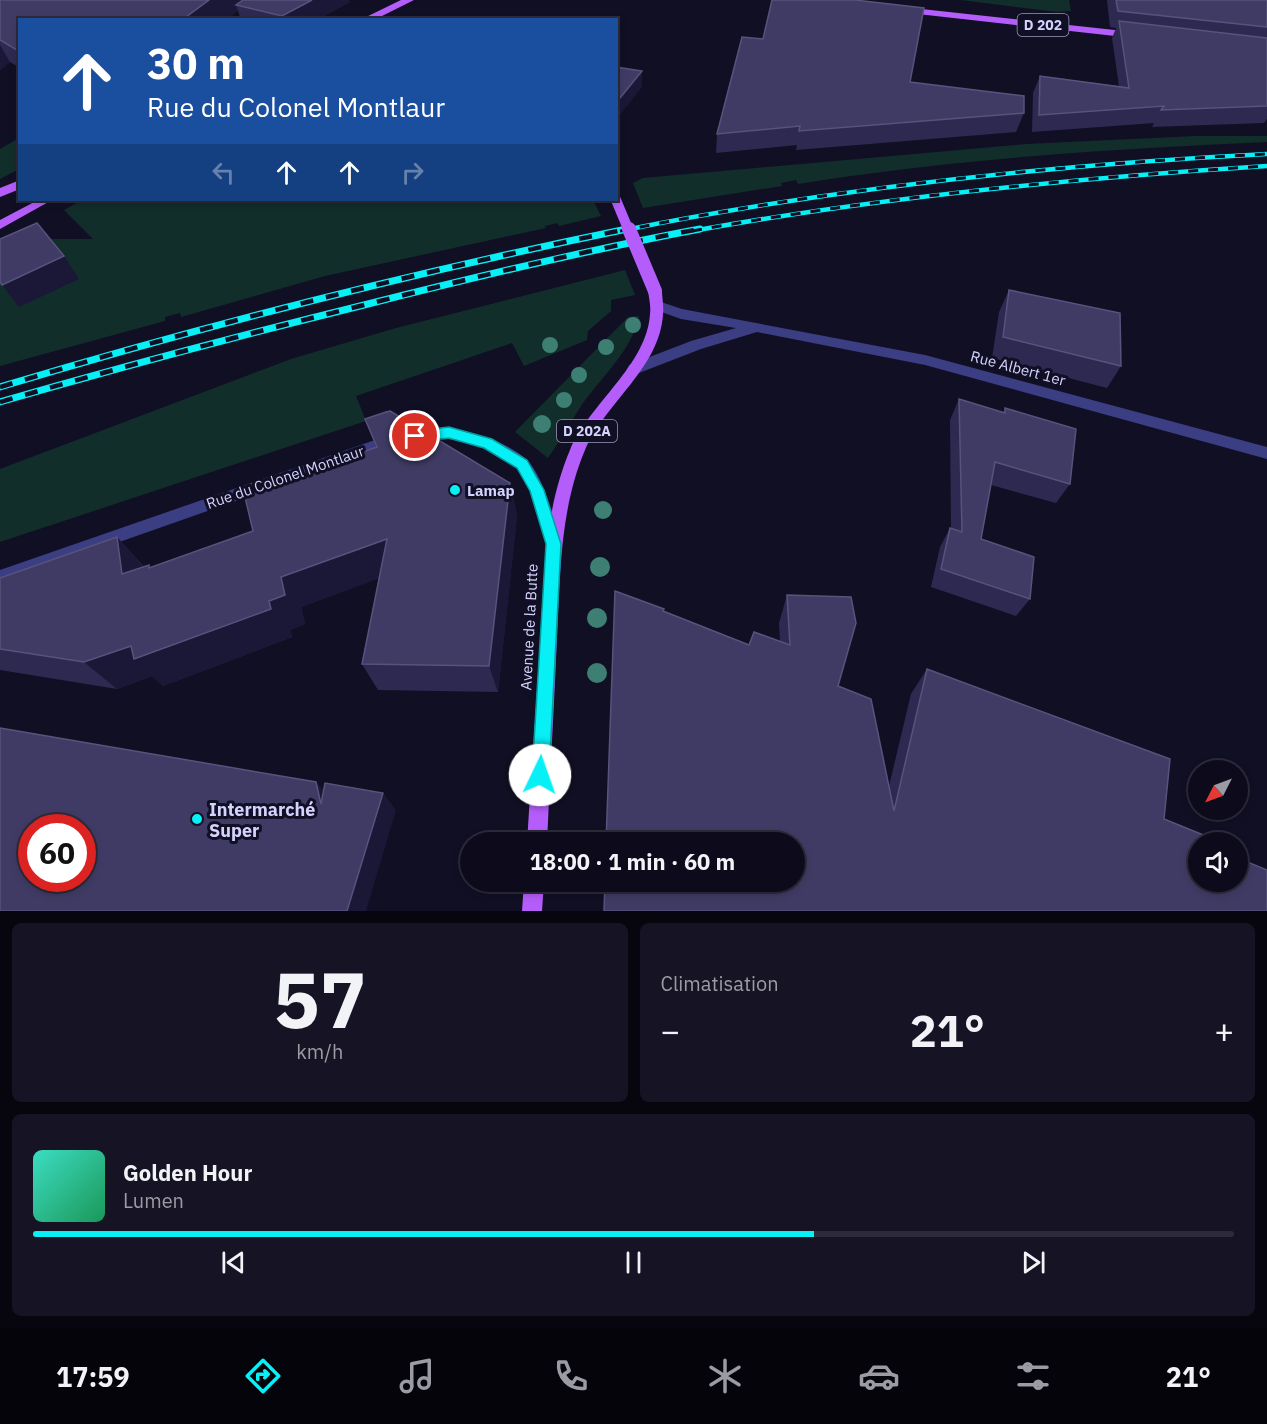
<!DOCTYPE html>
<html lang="fr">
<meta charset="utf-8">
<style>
:root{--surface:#0d0b1b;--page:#161424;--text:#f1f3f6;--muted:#9a9ba3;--line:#2d2b3a;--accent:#07f0f6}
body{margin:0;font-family:"IBM Plex Sans",sans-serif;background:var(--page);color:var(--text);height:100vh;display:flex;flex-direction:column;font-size:22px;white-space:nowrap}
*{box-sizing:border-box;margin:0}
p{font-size:20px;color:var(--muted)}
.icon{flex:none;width:33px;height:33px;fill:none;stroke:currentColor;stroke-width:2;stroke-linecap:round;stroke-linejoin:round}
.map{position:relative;height:911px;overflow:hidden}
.side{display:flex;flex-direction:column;gap:12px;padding:12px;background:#07060f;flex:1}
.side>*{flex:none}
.banner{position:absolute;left:18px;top:18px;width:600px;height:183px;border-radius:0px;box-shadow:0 3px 9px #0003,0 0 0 2px var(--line);background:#1a4fa0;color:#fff;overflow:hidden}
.needle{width:39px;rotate:228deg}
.controls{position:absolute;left:1188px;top:760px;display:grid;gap:12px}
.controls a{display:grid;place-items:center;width:60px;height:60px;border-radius:50%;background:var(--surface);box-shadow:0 3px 9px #0003,0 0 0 2px var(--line);font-size:30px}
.speed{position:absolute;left:18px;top:814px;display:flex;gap:12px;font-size:30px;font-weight:700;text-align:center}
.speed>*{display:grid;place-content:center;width:78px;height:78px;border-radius:50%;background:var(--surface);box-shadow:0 3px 9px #0003,0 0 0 2px var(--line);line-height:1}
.speed .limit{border:9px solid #d22;background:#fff;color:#111}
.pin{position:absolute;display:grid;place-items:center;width:51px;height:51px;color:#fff;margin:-26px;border:3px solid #fff;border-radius:50%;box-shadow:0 2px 6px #0007}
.me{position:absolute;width:66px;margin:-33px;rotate:3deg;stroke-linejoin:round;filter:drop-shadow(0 0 4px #0008)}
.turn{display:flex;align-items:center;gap:21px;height:126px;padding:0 30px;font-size:27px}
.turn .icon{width:78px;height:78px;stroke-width:2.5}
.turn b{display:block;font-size:42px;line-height:51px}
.lanes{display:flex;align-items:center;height:57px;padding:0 30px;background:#0003;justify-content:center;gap:30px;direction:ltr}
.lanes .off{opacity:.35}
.big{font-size:45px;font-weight:700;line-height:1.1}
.side .widget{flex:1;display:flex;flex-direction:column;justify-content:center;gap:9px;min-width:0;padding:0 21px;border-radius:9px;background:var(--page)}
.side .dial{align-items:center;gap:0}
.dial b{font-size:78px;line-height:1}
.song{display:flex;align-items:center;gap:18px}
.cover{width:72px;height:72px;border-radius:9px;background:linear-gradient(135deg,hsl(170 70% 55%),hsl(150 70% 35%))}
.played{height:6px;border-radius:3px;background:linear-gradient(90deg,var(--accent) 65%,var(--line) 65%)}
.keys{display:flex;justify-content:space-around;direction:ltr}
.heat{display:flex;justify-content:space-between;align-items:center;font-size:33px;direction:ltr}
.side .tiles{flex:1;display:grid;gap:12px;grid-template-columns:1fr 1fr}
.widget:last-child{grid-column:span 2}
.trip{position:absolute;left:460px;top:832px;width:345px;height:60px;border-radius:30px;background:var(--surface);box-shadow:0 3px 9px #0003,0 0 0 2px var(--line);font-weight:700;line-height:60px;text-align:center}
.dock{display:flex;height:96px;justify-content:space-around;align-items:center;background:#05040b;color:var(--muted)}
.dock .icon{width:42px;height:42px}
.dock .active{color:var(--accent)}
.dock b{font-size:27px;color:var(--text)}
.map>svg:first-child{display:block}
</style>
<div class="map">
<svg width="1267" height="911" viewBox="0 0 1267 911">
<rect width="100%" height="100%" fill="#110f24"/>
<path fill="#122e2b" d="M961,0H1069L1071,11L1057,12Z
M1195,136H1267V142C1110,149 953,159 798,184L796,180L781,183L782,186L643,208L633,183L643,178L1026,144Z
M19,138V169L0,179V149Z
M82,200H593L601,216L559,226L557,223L545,226L546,228L325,276L181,317L180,313L165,317V321L0,366V247L14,239H93L64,210Z
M625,270L635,295L611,300V311L588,331L587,340L524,366L512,343L356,396L366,421L0,542V469L291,359L396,328Z
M639,316C632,351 601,377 581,406C570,423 560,441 548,458L515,432L628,317Z"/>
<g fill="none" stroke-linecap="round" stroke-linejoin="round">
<path fill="#3b3e82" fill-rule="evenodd" d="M658,301L682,309L925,355L1267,447V459L925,365L757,332L701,349L639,373H629L627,369L629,365L691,341L736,328L681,319L653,309L651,306Z
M449,427C476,434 504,440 526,459C543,474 555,522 562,544L560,549L554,551L548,549L530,491L517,468L484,448L449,439L398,444L0,584V570L398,432Z"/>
<path fill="#b45dfb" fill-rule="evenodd" d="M401,0H414L374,20H360Z
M903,7L1133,32L1138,35L1133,38L900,12L898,10Z
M20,180V189L0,197V188Z
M38,200H52L0,229V220Z
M655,286L662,291C662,298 664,306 663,314C660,368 605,403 585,450C560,509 560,575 557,638C554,707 550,775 547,843H527C531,776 536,709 540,643C544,578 544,511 570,450C590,403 647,365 650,314C651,306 649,298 648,291Z
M524,882H544L542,911H522Z"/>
<g stroke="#07f0f6" stroke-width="4.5">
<path id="rail-far1" d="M620,231C833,188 1050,165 1267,154
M692,231C882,197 1074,178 1267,166"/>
</g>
<g stroke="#07f0f6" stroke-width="7">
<path id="rail" d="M0,387C206,325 416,272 627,229
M0,402C121,367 242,335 364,305C475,277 587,250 700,229"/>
</g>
<use href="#rail-far1" stroke="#110f24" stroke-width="3" stroke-dasharray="10" stroke-linecap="butt"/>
<use href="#rail" stroke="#110f24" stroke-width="4.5" stroke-dasharray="13" stroke-linecap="butt"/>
<path stroke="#b45dfb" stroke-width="10" d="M616,200L629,231"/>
<path stroke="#b45dfb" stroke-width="14" d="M629,229L655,291"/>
</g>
<g fill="#3d8073">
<circle cx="633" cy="325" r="8"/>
<circle cx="550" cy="345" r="8"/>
<circle cx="606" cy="347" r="8"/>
<circle cx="579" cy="375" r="8"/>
<circle cx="564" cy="400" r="8"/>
<circle cx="542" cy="424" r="9"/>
<circle cx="603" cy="510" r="9"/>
<circle cx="600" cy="567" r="10"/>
<circle cx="597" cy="618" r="10"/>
<circle cx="597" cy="673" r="10"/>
</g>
<path fill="#2e2951" d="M0,0L350,2L317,20H241L238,11L226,20H20V68L10,62L0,70Z
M1107,0H1267V119L1264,123L1152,127L1154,123L1032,132L1033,93L1040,76L1119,86L1112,38L1116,28L1110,27Z
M910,82L1024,113L1016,132L796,150L797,145L716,153L717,134Z
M1009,290L1121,366L1107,388L992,358L999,312Z
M959,399L1003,413L1005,408L1070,484L1056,503L991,485L981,539L1030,599L1016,616L931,587L940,547L950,528H951L950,420Z
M365,419L510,483L517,516L498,692L378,690L362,664L379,578L301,607L305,624L290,630L292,637L163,686L152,676L117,689L0,670V578L117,537L144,567H151L253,531L376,447Z
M787,595L838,686L889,786L911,694L927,669L1170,759L604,911L663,611L749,645L780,642L779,623Z"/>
<path fill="#1b1737" d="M209,0H252L236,5L238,11L226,20H182Z
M312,0H349L350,2L317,20H283L282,16Z
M0,45L10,62L0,70Z
M642,71V87L616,120V103Z
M64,256L79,279L19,307L2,285Z
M510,483L517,516L498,692L489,666Z
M117,537L145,569L122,574Z
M387,539L401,570L301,607L305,624L290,630L292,637L163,686L152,676L117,689L84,662L131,646L269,601L281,577Z
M316,782L332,799L321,804Z
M383,793L396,810L366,911H347Z"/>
<path fill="#403b64" stroke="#57537c" stroke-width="1.5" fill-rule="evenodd" d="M0,0H209L182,20H20V52L0,40Z
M243,0H312L282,16L236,5Z
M772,0H855L924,8L910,82L1024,96V113L799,131L800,126L717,134L742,37L763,39Z
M1116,0H1267V27L1118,11Z
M1119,21L1267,38V106L1161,110L1164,106L1039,115L1040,76L1129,88Z
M616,67L642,71L616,103Z
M37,223L64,256L2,285L0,282V239Z
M1009,290L1120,313L1121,366L1003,337Z
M959,399L1005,413V408L1076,429L1070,484L995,462L981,539L1034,557L1030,599L941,569L950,528L962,532Z
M390,411L510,483L489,666L362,664L387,539L281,577L285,595L269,601L271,609L134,659L131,646L84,662L0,649V578L117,537L122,574L149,565V568L253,531L244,493L377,447L365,419L386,412Z
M615,591L664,609L663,611L749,645L754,632L790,645L787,595L851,597L856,623L838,686L871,699L894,811L927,669L1170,759L1164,819L1223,843H1198V882H1238V858L1267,870V911H604L605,882H795V843H606Z
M0,728L316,782L321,804L325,783L383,793L347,911H0ZM32,828H82V879H32Z"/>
<path fill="#07f0f6" stroke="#059ca0" stroke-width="1.5" d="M449,427L492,439L527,460L544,490L561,544L549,775L547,781L540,784L534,781L532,775L546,544L530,491L517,468L484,448L449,438L415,442L408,436L415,431Z"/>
<g fill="#07f0f6" stroke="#110f24" stroke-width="2">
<circle cx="455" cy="490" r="6"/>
<circle cx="197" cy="819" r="6"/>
</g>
<g text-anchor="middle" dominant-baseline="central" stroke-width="6" stroke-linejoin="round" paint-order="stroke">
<g fill="#110f24" stroke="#9a98bd" stroke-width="1.5">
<rect x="1017.5" y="14" width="51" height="22" rx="4.5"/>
<rect x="557" y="420" width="60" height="22" rx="4.5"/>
</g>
<g font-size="14" font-weight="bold" fill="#d5d3fe">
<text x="1043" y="25">D 202</text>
<text x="587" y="431">D 202A</text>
</g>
<g font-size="15" fill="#d5d3fe" stroke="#110f24">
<text transform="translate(1018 368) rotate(15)">Rue Albert 1er</text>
<text transform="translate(285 477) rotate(-19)">Rue du Colonel Montlaur</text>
<text transform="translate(529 627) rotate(-87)">Avenue de la Butte</text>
</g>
<g font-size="15" font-weight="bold" fill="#d5d3fe" stroke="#110f24" text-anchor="start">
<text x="467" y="490">Lamap</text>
</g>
<g font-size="18" font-weight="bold" fill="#d5d3fe" stroke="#110f24" text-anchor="start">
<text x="209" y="809">Intermarché<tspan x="209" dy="21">Super</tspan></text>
</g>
</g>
</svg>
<div class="controls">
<a><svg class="needle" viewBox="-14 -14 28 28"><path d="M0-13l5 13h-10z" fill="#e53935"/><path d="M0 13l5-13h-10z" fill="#9a9ba3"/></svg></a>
<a><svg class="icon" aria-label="sound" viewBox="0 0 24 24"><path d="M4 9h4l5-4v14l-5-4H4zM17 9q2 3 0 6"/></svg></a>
</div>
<div class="speed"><div class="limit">60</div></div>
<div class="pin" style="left:415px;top:436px;background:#d93025"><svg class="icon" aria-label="arrive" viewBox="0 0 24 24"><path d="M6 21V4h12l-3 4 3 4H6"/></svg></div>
<svg class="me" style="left:540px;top:775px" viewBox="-20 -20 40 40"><circle r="19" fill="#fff"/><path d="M0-13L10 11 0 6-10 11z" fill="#07f0f6"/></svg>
<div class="trip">18:00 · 1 min · 60 m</div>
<div class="banner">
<div class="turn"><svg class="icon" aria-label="ahead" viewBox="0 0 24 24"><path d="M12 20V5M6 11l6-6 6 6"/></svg><div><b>30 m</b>Rue du Colonel Montlaur</div></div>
<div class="lanes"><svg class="icon off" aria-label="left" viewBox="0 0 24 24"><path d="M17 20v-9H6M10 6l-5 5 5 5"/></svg><svg class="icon" aria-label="ahead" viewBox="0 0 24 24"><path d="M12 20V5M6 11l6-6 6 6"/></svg><svg class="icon" aria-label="ahead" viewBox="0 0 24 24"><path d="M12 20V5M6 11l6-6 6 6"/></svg><svg class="icon off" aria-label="right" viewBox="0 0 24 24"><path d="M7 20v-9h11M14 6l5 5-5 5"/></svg></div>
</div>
</div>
<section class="side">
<div class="tiles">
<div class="widget dial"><b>57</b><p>km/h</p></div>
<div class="widget"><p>Climatisation</p>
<div class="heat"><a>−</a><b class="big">21°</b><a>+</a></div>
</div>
<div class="widget">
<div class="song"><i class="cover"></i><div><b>Golden Hour</b><p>Lumen</p></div></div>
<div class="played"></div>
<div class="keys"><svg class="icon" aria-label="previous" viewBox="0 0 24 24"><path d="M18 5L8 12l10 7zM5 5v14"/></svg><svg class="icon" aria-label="pause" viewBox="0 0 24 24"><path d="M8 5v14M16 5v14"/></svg><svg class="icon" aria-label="next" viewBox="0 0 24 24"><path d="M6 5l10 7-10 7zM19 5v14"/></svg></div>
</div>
</div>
</section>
<nav class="dock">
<b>17:59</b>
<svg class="icon active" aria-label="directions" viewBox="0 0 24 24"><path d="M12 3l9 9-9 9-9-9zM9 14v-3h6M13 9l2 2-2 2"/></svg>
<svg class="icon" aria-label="music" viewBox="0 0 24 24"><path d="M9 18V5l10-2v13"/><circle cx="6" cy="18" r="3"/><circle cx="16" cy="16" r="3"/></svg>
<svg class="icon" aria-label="phone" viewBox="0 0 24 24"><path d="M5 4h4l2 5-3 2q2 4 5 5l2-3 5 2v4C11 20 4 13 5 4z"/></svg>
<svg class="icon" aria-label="climate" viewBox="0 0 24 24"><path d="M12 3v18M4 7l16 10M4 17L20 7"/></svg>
<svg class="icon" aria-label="car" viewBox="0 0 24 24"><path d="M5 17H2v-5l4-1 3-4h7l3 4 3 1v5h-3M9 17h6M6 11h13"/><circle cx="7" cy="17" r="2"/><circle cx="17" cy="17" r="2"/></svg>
<svg class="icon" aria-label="filters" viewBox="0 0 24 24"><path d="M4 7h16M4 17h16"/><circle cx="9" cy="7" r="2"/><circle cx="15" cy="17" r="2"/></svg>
<b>21°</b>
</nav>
